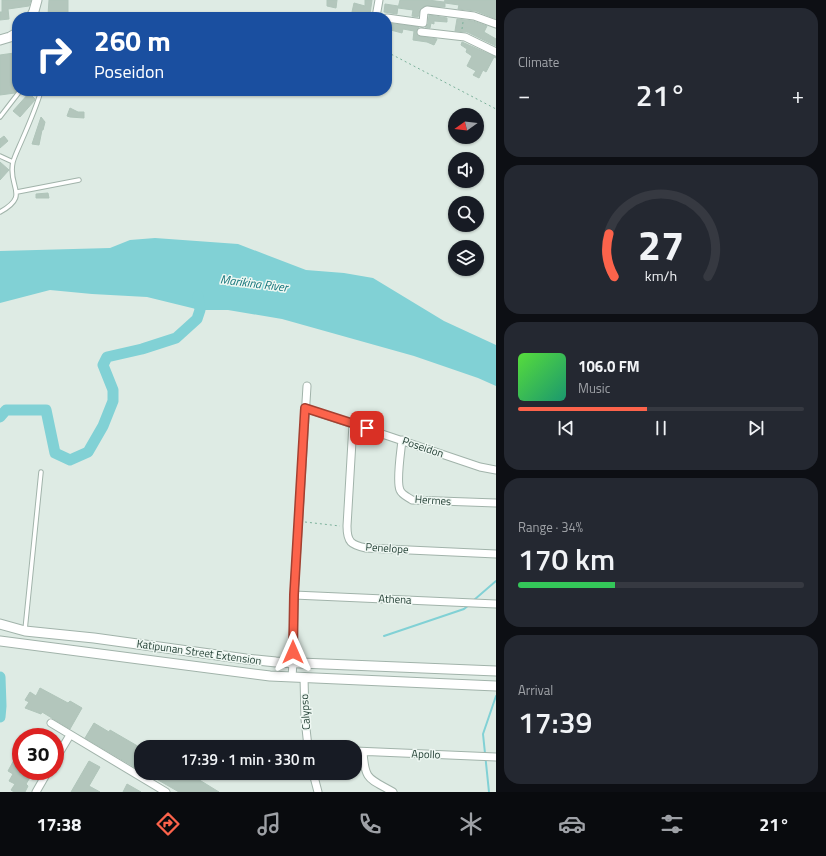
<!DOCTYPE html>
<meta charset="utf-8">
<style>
:root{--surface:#171b24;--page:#242831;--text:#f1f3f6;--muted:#9ea1a6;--line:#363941;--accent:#fc634b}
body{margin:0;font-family:"Titillium Web",sans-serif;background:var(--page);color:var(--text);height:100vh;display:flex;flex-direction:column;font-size:15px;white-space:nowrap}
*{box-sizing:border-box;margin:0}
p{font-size:13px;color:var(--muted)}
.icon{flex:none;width:22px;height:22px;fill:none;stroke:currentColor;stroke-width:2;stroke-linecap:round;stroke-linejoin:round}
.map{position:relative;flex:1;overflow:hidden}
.details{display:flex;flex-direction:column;gap:8px;padding:8px;background:#0d0f14;width:330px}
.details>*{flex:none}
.hud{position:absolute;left:12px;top:12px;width:380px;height:84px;border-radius:16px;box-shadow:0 1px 3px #0004;background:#1a4fa0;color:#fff;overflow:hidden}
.needle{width:26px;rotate:256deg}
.controls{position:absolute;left:448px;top:108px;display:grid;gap:8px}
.controls a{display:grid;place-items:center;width:36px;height:36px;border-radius:50%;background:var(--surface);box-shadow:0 1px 3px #0004;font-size:20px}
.speed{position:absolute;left:12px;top:728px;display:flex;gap:8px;font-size:20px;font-weight:700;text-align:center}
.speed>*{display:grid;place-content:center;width:52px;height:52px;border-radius:50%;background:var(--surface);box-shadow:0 1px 3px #0004;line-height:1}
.speed .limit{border:6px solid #d22;background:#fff;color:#111}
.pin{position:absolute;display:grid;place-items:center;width:34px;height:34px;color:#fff;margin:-17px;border-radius:8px;box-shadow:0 2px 6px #0006}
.me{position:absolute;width:44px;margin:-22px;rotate:0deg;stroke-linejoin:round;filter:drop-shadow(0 0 3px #0008)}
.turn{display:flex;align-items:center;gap:14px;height:84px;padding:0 16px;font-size:18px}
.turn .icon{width:52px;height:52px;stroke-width:2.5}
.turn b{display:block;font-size:28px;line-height:34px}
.big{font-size:30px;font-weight:600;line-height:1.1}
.details .widget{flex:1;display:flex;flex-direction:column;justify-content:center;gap:6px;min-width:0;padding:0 14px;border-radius:16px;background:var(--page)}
.details .dial{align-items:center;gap:0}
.dial svg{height:104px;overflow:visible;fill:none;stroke:var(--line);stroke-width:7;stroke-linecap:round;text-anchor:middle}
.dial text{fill:var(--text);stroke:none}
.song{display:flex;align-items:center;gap:12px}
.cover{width:48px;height:48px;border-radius:6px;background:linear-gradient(135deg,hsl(110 70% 55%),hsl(160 70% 35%))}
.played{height:4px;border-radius:2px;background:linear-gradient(90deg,var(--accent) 45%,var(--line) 45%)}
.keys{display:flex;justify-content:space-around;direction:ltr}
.heat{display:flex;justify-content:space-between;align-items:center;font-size:22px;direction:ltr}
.charge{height:6px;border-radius:3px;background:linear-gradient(90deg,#34c759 34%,var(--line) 0)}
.trip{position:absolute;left:134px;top:740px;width:228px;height:40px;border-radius:16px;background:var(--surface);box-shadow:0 1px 3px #0004;font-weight:600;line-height:40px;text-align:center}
.menu{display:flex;height:64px;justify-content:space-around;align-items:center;background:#090b0e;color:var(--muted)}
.menu .icon{width:28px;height:28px}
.menu .current{color:var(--accent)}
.menu b{font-size:18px;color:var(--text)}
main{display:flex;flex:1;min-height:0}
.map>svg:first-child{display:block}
</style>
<main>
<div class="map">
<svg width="496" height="792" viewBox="0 0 496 792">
<rect width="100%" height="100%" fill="#deebe4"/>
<path fill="#81d1d5" d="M155,238L238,244L306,270L344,273L373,278L444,321L496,345V386L478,378L414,356L282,319L228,310H200L147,297L92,294L50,290L0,303V251L110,248L130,240Z"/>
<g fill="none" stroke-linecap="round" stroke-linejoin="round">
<path stroke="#81d1d5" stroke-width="2" d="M474,600L496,581
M384,636L464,609L469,605
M489,792L483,734L496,696"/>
<path stroke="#81d1d5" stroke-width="11" d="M0,417L6,410H46L55,453L70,460L88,452L103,426L113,401V390L103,365L107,357L142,349L176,338L197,319L200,310L198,296
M0,677L1,706L0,717"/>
</g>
<path fill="#b3c6bc" stroke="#b0c5ba" d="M2,0H31L29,6L8,9L9,19L0,20V12H2Z
M49,0H68V16L48,15Z
M327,0H337L336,8L327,6Z
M365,0H372L370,14L352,12L354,3L365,6Z
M400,0H428L444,2L445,0H496V19L476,11L458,9L459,5L445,3V7L425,6L420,10L418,17L412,16L413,10L398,8Z
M385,4L398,6L397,14L384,12Z
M429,15L447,18V22L434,21V24L431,23L430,28L425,27L428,24Z
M457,19L473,21L487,26L484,32L496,39V46L467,32L455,31Z
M387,23L419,27L416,32L418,36L437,39L434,45L427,42L413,40L414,31L403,29L402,33L387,29Z
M462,42L496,57V58L494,57L486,72L483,70L479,78L473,75L476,71L467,66L472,56L466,52L467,49L461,45Z
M14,53L17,71V82H15L16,90L15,93L0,95V55Z
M29,93L35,99V100L20,117L13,111Z
M70,108L78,112H84V118L70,117L67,116Z
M41,117L45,122L43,130H42L39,145L32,144Z
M4,136L8,141L0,148V139Z
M0,162L9,170L0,180Z
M48,193L49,198H36V194Z
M40,688L68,703L70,701L82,708L70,729L42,712L41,714L25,708L29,702L25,700L30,692L36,696Z
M94,723L109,732L110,730L141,748V771L85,738Z
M15,758L21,761V771H34L26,784L28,786L25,792H14L11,790L15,784L9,781L13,774L8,771Z
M89,761L100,767L89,786L100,792H71Z
M146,773H188L219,792H179Z
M127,784L141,792H123Z"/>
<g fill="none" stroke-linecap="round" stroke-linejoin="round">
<g stroke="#a1b3aa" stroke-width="5.5">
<path id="service" d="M15,36L17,48
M0,117L20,91
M0,156L13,162
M17,192L79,180
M0,212C31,195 7,187 13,162C15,155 19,147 22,140C29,124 36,108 41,91
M25,630L41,472"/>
</g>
<g stroke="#a1b3aa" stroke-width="9">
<path id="minor" d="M379,0L376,17H379
M387,18L423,23L424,12L427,10L474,16L496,24
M421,32L465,37L496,52
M305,408L480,467L496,470
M353,424L347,526C347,542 351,545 366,548L496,554
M402,440C401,451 396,481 400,490C402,495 408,497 412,500L496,503
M294,595L496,604
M292,677L293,662L294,595L307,386
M304,677L305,719L308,747
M51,723L166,792
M355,751L496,757
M363,752C365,781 369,778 393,792
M55,760L70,735
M313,773L318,792
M36,792L48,771"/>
</g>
<g stroke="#a1b3aa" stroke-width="11">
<path id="tertiary" d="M31,17L34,11L37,0
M0,40L10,37L17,33
M0,624L25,631L94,638L246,659L276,662L496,671
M0,641L270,676L496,686"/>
</g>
<path stroke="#7cb19b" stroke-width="1" stroke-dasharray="2 3" stroke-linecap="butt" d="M462,29L463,22
M387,52L496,109
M305,522L340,526"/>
<use href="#service" stroke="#fff" stroke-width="3.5"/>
<use href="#minor" stroke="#fff" stroke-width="7"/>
<use href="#tertiary" stroke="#fff" stroke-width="9"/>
</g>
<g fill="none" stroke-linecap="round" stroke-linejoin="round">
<g stroke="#a44031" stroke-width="10">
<path id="route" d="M293,652L294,595L305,408L367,428"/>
</g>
<use href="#route" stroke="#fc634b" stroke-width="7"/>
</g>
<g text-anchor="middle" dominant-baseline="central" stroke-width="3" stroke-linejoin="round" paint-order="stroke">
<g font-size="11" fill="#1e3b30" stroke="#eef7f2">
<text transform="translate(423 447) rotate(19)">Poseidon</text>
<text transform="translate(433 500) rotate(4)">Hermes</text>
<text transform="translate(387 548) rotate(4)">Penelope</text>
<text transform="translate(395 599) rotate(3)">Athena</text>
<text transform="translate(199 652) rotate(8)">Katipunan Street Extension</text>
<text transform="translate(305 712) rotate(-93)">Calypso</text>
<text transform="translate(426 754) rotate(2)">Apollo</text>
</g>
<g font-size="12" font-style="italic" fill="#15757b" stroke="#eef7f2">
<text transform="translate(254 283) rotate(7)">Marikina River</text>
</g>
</g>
</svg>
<div class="controls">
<a><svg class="needle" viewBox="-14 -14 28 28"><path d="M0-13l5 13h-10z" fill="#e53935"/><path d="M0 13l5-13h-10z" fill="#9ea1a6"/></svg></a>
<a><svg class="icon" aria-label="sound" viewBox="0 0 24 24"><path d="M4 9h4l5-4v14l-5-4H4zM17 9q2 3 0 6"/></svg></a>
<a><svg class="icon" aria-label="search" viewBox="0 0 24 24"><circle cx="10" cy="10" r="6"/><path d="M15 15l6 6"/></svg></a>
<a><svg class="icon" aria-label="layers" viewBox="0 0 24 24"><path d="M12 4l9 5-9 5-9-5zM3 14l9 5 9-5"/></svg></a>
</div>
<div class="speed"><div class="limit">30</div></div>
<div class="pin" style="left:367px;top:428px;background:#d93025"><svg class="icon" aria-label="arrive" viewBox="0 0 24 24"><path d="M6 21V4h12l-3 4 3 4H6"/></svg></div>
<svg class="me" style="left:293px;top:652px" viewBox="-20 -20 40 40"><path d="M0-17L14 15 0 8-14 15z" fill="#fc634b" stroke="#fff" stroke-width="4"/></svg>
<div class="trip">17:39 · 1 min · 330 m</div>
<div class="hud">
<div class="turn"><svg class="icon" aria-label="right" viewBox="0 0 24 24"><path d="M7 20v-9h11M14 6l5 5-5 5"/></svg><div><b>260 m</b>Poseidon</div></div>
</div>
</div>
<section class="details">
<div class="widget"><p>Climate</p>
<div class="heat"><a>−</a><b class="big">21°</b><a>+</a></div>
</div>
<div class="widget dial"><svg viewBox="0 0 100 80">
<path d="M14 69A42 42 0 1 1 86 69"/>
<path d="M14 69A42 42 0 0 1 10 36" stroke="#fc634b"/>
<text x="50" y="56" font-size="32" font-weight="700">27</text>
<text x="50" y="72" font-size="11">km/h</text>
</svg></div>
<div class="widget">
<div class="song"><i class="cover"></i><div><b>106.0 FM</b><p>Music</p></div></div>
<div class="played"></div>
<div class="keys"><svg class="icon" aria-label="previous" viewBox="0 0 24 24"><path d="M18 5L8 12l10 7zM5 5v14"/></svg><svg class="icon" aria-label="pause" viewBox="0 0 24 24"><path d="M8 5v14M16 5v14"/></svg><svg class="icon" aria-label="next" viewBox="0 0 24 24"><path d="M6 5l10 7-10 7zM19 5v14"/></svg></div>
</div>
<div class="widget"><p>Range · 34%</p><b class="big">170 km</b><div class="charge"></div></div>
<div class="widget"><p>Arrival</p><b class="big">17:39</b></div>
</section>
</main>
<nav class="menu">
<b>17:38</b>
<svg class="icon current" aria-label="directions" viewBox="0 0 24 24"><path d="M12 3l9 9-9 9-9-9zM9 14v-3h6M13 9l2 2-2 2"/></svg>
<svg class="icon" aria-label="music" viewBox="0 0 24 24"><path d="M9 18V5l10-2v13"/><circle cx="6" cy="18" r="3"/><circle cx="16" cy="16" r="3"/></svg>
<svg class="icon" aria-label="phone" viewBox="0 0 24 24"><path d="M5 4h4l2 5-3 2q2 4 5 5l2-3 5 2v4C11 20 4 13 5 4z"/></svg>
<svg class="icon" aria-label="climate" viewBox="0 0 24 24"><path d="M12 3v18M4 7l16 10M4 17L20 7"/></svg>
<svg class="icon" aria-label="car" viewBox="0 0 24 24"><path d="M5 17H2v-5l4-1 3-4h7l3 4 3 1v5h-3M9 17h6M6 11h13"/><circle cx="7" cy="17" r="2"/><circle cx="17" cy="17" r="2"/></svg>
<svg class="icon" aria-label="filters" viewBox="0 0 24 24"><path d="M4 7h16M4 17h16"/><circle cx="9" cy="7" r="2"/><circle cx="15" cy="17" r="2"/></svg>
<b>21°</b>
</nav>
